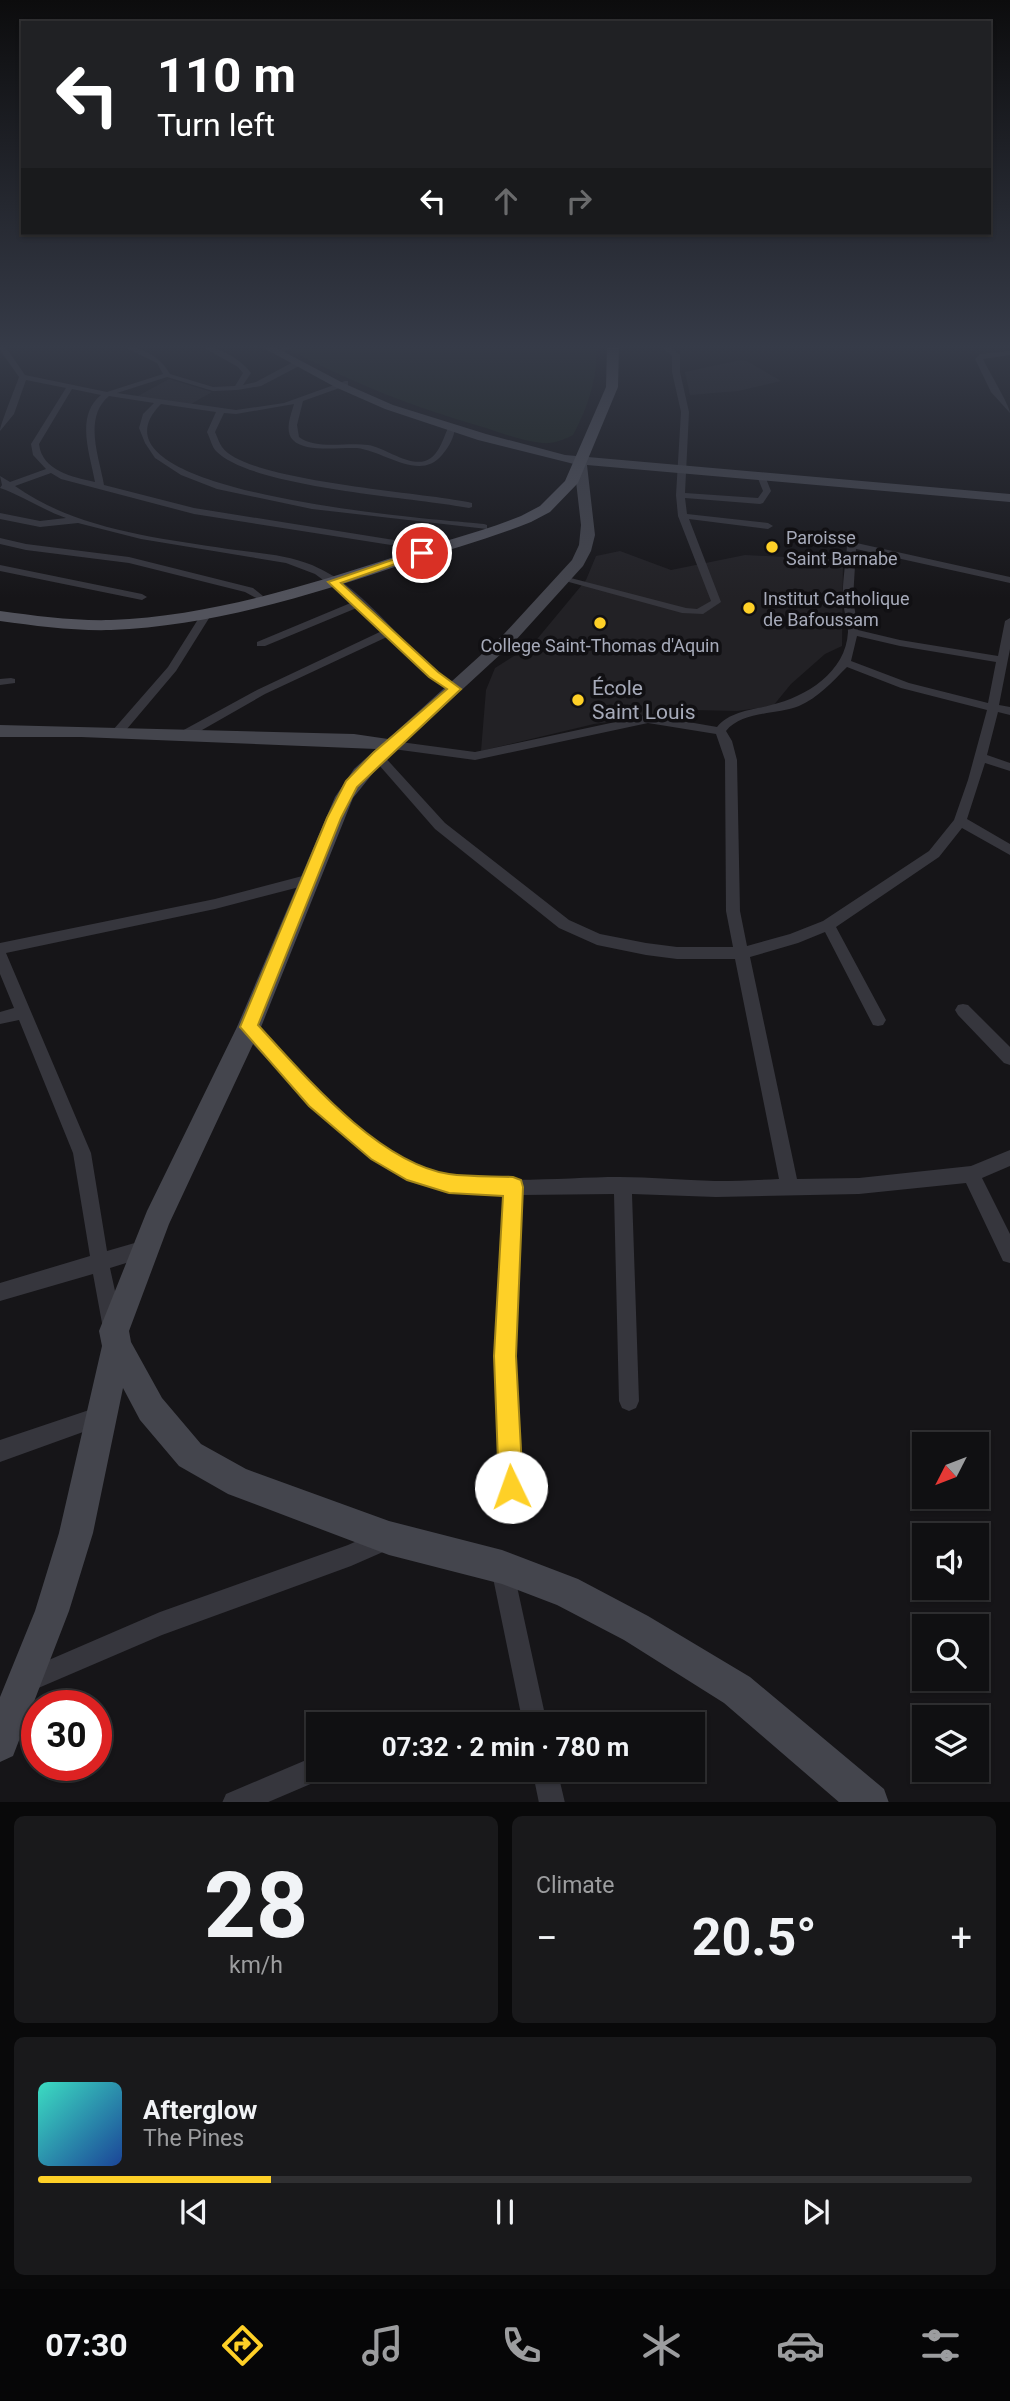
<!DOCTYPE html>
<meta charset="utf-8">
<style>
:root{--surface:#101012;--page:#19191b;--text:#f1f3f6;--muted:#9c9d9f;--line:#303032;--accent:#fed027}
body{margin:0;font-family:Roboto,sans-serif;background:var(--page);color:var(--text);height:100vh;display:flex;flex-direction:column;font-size:26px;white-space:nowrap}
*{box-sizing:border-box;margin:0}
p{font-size:23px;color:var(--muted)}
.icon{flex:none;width:38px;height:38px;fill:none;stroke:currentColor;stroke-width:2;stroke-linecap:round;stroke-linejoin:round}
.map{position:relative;height:1802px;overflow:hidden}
.side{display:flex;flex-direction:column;gap:14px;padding:14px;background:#09090a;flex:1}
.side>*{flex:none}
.guide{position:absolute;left:21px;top:21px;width:970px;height:214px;border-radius:0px;box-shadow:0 2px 5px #0004,0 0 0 2px var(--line);background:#202124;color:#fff;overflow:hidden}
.needle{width:46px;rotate:228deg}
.controls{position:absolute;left:912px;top:1432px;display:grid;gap:14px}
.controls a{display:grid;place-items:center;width:77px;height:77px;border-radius:0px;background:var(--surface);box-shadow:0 2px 5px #0004,0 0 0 2px var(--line);font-size:35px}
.speed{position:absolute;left:21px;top:1690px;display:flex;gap:14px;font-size:35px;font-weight:700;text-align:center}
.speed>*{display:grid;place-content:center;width:91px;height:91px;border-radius:50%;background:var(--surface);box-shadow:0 2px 5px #0004,0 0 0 2px var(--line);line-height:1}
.speed .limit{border:10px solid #d22;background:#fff;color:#111}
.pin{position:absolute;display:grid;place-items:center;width:60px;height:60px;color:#fff;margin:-30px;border:4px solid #fff;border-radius:50%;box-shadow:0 2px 7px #0007}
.me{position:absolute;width:77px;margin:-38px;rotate:357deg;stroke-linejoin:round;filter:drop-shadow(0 0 5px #0008)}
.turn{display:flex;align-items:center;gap:24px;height:147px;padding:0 21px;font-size:32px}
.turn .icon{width:91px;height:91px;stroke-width:2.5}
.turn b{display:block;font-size:49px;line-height:60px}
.lanes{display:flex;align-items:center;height:66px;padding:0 21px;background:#0003;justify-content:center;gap:35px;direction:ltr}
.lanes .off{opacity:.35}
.big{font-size:52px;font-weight:700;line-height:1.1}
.side .tile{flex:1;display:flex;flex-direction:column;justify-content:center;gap:10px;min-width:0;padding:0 24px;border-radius:10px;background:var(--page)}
.side .dial{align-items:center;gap:0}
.dial b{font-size:91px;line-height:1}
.song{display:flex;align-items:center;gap:21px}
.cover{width:84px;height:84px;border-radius:10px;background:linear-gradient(135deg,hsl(170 70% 55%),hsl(220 70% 35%))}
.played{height:7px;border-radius:4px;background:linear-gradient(90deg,var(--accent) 25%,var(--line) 25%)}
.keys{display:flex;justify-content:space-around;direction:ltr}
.heat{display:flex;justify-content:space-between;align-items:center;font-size:38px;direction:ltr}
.side .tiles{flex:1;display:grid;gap:14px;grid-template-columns:1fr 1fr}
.tile:last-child{grid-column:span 2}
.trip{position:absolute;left:306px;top:1712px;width:399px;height:70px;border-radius:0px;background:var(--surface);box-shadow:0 2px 5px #0004,0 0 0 2px var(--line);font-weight:700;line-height:70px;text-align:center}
.menu{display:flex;height:112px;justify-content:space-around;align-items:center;background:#060607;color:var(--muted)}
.menu .icon{width:49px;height:49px}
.menu .current{color:var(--accent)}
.menu b{font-size:32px;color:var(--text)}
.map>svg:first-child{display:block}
</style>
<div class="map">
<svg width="1010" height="1803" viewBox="0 0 1010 1803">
<rect width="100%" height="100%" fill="#161518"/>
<path fill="#222125" d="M740,360L747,361L781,381L738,391L690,395L685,372Z
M169,379L212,392L191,404L138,396Z
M620,551L671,570L745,555L843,560L842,646L825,654L791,684L773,706L737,711L692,710L594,724L481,751L486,690L495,668L533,644L586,580L596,556Z"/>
<path fill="#1b231d" d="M299,346H596C599,375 587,410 573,435C563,440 554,444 542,443C520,441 500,432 479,426C413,407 349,382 289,349Z"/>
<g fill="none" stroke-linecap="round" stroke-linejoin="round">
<path fill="#36363d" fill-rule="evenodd" d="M0,346H5L25,375L107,392L163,374L157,363L122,346C141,346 161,357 170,374L213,387L235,386L243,373L238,367L201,346C218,346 241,359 251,373L243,385L256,382L295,361H301V365L261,386L237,390L213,391L167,377L117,393L236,410L284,403L345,381H348V385L303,401L297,425L299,437C316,450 347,442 368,445C386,448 407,466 425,461C439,457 443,438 449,426H455C455,436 449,447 442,455C420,482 384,451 357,448C341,447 305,453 293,440C284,431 291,415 294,404L236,414L224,413L215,432C217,436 219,443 222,447C247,482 423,492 472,503V507L469,508C413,497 252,488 216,451C212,447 210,438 207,432L216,412L161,404C71,495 446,520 484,524L487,525V529L312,509L217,489L181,475L155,458L145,443L139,428L143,414L154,403L109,396C83,418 99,456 104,485L194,508L394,540V544L391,545L194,514L61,479L51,473L15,486C75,529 157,538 228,549C256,553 285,554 312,565C372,590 404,654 459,687V691C439,694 403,650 389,636L265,694L188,738H180V732L257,690L384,630L359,607L265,646H257V642L353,602L315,574L286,563L141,539L78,523L40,527L0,519V513L40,521L66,518C43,510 21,495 0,488L2,485L0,476L10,482L46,469L33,455L31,444L66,388L26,380L14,414L0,431C0,425 16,386 19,377L0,350ZM72,389L101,395C75,416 90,454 95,482C73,477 42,471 39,444Z
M287,346H297L276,354L273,352Z
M661,346H669L680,355V372L689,412L685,493L758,498L763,491L757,476L761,473L765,476L771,491L763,503L760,504L685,498L687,514L768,523L773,526L768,529L689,519L721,602L703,614L682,613L558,579L563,576L686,608L697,609L711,601L678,516L676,495L681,412L672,372V356Z
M1010,351V355L983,359C988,370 1010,406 1010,413L991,392L975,359L980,354Z
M0,538L26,544L129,557L253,588L263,596L258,599L245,592L129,563L26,550L0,544Z
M852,542L1010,577V583L856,549L853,599L858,630L900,640L998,656L1005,621L1010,618V649L999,705L1010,707V715L998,712L987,755L1010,763V771L985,763L967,819L1010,844V855L962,828L939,857L836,927L886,1020L883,1025L878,1026L873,1025L825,932L798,943L750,957L797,1179L859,1178L971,1166L1010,1150V1166L982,1178L1010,1234V1263L1003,1261L966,1183L859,1194L716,1197L632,1194L639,1401L636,1408L629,1411L622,1408L619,1401L614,1194L522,1195L515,1356L522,1487L519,1495L511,1498L503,1495L500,1487L495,1356L504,1195C403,1197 348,1147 284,1076C270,1061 250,1045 241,1027L243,1022L249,1020L255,1022C301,1073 353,1139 418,1166C470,1188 562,1177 619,1177C651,1177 683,1180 715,1181C737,1181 758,1180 779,1179L735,959H677L646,955L597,945L559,928L435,829L372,757L374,754H382L445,823L569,920L600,934L646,943L677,947H733L726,911L725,760L716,734L648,723L475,760L393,749L387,745L393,741L475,752L648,715L717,727C730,711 753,710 771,705C806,697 846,672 848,632C848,621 843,610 843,599C842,582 846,563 847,545ZM857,636L900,646L996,662L988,703L909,683L851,661ZM847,667L901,688L987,710L968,780L954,820L929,851L823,921L790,934L747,946L740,911L737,760L732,741L726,731C742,711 776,715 799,706C818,698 833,681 847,667Z
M0,565L142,594L147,597L142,600L0,571Z
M206,612L211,615L176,671L121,736H113V730L168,667L202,613Z
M11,678L15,679V683L0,685V679Z
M310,874L315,875L317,879L315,883L215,909L6,953L91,1153L107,1251L145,1240L152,1243L154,1249L152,1255L110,1268L122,1323L119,1330L112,1333L105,1330L102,1323L93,1274L0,1301V1283L90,1256L73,1153L19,1020L0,1024V1012L14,1008L0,974V943L215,899Z
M963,1004L968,1005L1010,1047V1065L1004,1063L958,1015L955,1010L958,1005Z
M101,1406L108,1409L111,1416L108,1423L0,1462V1440Z
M384,1529L392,1532L395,1540L392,1548L351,1566L162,1635L29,1692L21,1688L17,1680L21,1672L160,1612L348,1545Z
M502,1557L510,1560L513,1568L547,1724H523L491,1568L494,1560Z
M318,1755V1769H330L327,1777L266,1803H222L226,1794Z
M532,1769H557L565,1803H539Z"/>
<path fill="#44454d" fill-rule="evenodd" d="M260,346H273L343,383L393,405L486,434L565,455L1010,494V502L587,465L595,535L591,551L583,566L515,641L378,767L353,798L261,1027L169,1224L129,1331L131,1342L162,1398L201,1444L246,1469L389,1521L502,1550L578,1579L648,1616L750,1677L884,1789L889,1803H840L724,1703L624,1640L557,1605L502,1584L389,1555L228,1494L179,1466L140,1420L123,1388L93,1533L69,1611L13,1756L0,1762V1697L35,1611L59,1533L102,1346L99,1331L147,1211L237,1027L335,797L354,769L376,749L81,737H0V725L354,734L388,739L504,634L572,560L579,545L581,525L574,464L478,440L385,409L335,387Z"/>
<path fill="#52535c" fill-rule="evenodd" d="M607,346H619L618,387L578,483L550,512L531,522C492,538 451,549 410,562C314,594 214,626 111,630C73,631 37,626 0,621V611C37,616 73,621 111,620C210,616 306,586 400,555C440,542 482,532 521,516L540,506L565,481L606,387Z"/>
</g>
<linearGradient id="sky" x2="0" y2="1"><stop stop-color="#0c0c0d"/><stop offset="0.58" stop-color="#363b48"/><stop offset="1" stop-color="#363b48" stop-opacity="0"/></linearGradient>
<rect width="1010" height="598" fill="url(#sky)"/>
<path fill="#fed027" stroke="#a58719" stroke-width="2" d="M418,551L427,553L341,583L438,672L461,689L357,787L341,818L258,1025C305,1076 378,1163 449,1174C470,1177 492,1176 513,1177L521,1180L523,1187L516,1356L523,1487L519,1496L511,1499L502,1496L499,1487L494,1356L503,1196L449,1193L407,1180L371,1159L309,1106L240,1027L327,818L346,781L373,753L447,689L429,677L328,582Z"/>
<g fill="#fed027" stroke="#111013" stroke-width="2.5">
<circle cx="772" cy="547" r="7"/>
<circle cx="749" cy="608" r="7"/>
<circle cx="600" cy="623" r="7"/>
<circle cx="578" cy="700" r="7"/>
</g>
<g text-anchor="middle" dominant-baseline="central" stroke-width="7" stroke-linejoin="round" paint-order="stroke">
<g font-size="18" fill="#a6aab9" stroke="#111013" text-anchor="start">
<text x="786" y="537">Paroisse<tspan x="786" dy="21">Saint Barnabe</tspan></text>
<text x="763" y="598">Institut Catholique<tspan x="763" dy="21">de Bafoussam</tspan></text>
<text x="600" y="645" text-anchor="middle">College Saint-Thomas d'Aquin</text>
</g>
<g font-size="21" fill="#a6aab9" stroke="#111013" text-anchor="start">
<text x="592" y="688">École<tspan x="592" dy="24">Saint Louis</tspan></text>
</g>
</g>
</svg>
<div class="controls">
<a><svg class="needle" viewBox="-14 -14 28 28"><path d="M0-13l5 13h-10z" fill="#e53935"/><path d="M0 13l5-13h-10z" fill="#9c9d9f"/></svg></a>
<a><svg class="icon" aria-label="sound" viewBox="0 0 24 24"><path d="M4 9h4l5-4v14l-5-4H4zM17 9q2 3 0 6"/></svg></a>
<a><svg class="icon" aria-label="search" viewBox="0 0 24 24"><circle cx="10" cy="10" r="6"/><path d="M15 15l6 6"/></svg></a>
<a><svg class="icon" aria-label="layers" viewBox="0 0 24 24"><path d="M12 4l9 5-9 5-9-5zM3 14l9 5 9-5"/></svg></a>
</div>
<div class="speed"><div class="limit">30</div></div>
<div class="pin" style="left:422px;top:553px;background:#d93025"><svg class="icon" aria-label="arrive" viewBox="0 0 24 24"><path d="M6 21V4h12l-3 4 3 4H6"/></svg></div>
<svg class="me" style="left:511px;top:1487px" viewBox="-20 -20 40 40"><circle r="19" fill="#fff"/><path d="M0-13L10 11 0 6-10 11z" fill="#fed027"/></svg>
<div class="trip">07:32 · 2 min · 780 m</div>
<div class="guide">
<div class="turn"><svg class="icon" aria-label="left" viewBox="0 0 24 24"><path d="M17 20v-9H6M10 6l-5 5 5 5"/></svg><div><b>110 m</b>Turn left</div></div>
<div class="lanes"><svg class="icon" aria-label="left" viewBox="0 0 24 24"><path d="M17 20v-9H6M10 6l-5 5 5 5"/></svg><svg class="icon off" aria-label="ahead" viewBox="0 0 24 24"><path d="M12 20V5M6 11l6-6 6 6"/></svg><svg class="icon off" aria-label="right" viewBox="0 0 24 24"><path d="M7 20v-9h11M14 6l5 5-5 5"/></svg></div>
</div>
</div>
<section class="side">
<div class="tiles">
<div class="tile dial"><b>28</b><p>km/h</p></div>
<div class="tile"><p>Climate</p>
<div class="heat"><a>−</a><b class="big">20.5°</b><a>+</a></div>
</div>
<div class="tile">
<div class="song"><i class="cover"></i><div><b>Afterglow</b><p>The Pines</p></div></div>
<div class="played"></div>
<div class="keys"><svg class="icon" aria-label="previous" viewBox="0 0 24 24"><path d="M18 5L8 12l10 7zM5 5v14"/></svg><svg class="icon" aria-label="pause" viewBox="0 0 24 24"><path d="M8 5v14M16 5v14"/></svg><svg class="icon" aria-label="next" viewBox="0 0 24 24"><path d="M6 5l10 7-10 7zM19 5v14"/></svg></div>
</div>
</div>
</section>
<nav class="menu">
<b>07:30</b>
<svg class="icon current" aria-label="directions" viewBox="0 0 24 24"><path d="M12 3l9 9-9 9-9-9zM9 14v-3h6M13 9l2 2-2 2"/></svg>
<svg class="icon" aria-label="music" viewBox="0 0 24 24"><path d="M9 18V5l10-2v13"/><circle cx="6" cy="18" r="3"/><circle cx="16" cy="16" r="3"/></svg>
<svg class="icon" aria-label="phone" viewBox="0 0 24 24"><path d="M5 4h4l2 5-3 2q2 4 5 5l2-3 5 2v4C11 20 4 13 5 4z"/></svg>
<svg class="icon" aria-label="climate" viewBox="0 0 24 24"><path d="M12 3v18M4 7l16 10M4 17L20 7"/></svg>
<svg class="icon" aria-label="car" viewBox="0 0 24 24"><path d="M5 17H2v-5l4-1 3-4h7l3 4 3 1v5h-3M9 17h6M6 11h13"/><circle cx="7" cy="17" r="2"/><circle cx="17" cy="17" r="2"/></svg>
<svg class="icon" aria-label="filters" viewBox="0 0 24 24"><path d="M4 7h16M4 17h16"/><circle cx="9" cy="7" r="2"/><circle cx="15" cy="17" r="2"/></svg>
</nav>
